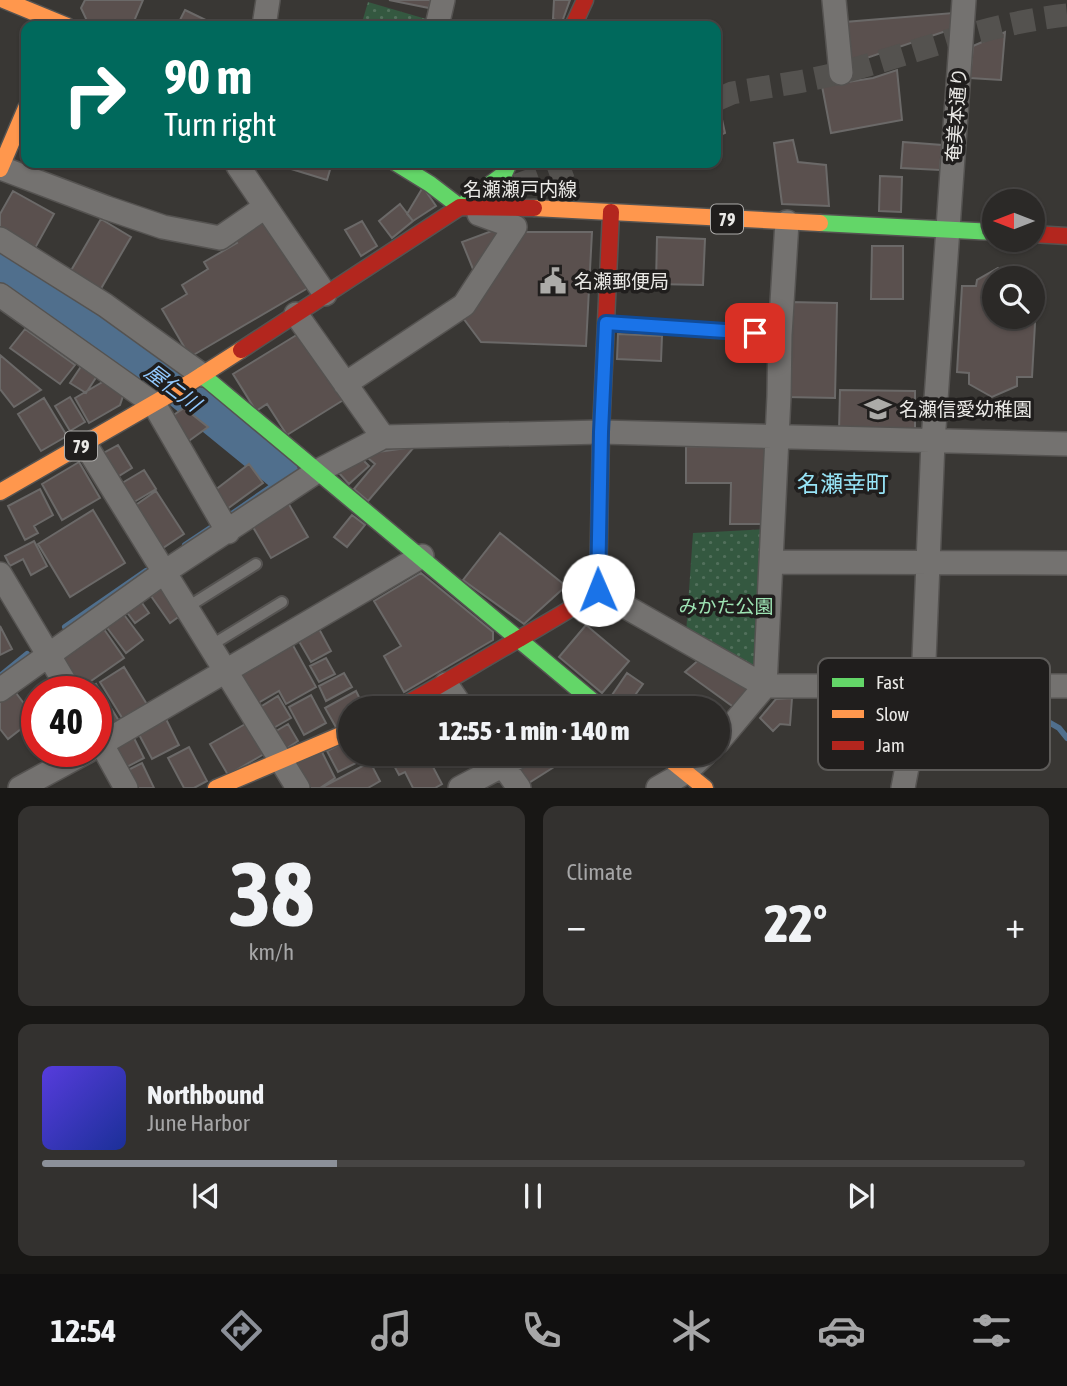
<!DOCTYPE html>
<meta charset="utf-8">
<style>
:root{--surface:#2b2927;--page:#33312f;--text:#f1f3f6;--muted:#a6a6a7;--line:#474544;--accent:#8c9099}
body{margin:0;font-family:"Asap Condensed","Noto Sans JP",sans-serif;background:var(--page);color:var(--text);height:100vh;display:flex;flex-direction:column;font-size:26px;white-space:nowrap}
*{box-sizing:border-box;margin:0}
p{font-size:23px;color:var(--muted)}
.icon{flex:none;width:38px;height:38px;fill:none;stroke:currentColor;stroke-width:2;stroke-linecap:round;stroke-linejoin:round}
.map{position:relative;height:788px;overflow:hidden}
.sheet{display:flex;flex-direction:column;gap:18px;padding:18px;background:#181715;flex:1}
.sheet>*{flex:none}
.top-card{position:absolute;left:21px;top:21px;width:700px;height:147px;border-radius:14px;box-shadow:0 2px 5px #0004,0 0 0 2px var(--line);background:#00695c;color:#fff;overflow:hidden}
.needle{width:46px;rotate:270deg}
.buttons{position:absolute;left:982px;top:189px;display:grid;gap:14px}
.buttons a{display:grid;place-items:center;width:63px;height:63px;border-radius:50%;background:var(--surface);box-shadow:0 2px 5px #0004,0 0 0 2px var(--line);font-size:35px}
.speed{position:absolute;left:21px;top:676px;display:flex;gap:14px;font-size:35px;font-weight:700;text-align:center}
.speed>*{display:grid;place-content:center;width:91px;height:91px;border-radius:50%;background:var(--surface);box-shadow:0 2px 5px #0004,0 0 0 2px var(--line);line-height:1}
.speed .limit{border:10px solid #d22;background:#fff;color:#111}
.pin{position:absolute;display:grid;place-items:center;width:60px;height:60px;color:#fff;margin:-30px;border-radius:14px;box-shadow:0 4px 10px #0006}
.me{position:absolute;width:77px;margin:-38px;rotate:359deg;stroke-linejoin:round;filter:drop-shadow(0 0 5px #0008)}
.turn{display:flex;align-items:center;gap:24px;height:147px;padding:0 28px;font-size:32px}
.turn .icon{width:91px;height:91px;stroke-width:2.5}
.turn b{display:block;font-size:49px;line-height:60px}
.big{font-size:52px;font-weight:800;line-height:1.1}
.sheet .card{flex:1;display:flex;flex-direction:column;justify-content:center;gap:10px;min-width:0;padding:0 24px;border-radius:14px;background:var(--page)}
.sheet .dial{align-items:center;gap:0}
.dial b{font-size:91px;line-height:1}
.song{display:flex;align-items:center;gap:21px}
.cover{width:84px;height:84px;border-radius:10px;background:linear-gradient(135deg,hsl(250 70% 55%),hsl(230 70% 35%))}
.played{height:7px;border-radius:4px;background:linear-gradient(90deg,var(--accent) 30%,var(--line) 30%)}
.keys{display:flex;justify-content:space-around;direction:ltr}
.heat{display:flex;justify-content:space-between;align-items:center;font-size:38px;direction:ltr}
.sheet .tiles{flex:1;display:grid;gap:18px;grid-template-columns:1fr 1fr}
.card:last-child{grid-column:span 2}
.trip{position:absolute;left:338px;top:696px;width:392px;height:70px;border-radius:35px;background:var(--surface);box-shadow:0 2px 5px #0004,0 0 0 2px var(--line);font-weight:800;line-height:70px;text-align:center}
.menu{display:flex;height:112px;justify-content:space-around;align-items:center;background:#111010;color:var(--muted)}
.menu .icon{width:49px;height:49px}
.menu .selected{color:var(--accent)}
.menu b{font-size:32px;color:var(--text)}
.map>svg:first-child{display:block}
</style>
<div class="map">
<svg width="1067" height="788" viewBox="0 0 1067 788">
<defs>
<pattern id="grass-dots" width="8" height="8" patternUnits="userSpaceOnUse" patternTransform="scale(1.75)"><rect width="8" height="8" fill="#345840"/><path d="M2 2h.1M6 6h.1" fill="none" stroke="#52705c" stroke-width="1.8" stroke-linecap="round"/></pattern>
</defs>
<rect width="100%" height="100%" fill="#393734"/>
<path fill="url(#grass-dots)" d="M368,2L433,21L432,26H361Z
M769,529L761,676L686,634L693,533Z"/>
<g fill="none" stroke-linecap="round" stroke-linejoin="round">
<path stroke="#506f8d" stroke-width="6" d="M226,518L274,485L281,473
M185,545L212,527
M65,627L146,571
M0,676L27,654
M999,694L1059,728L1067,738"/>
<path stroke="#506f8d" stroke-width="35" d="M0,267L162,376L281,473"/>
</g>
<path fill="#5a504e" stroke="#6b6968" stroke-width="2" d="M85,0H143L132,26H95L88,23L81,8Z
M389,0H431L429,8Z
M554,0H570L562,22L553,19Z
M185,10L218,26H177Z
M953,13L952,29L855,62L847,56L845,22Z
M1005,32L1001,80L970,78L973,46Z
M897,70L902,120L831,133L822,86L873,78Z
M719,106L725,133L716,137V108Z
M793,140L798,162L826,165L829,206L782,204L774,143Z
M903,142L942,145L940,170L901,168Z
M247,163H278L276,168L255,169Z
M289,163H332L327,180L288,168Z
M880,176L902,177L901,212L879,211Z
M423,187L436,206L413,221L407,214Z
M13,191L54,214L34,250L0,231V214Z
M400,204L413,221L392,238L379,221Z
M265,215L308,288L190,357L162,309L187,294L182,285L208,269L204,262L237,243L232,235Z
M101,219L131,237L99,292L69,274Z
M362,221L377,246L361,256L345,230Z
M505,226L487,262L473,269L462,242Z
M519,232H592L586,346L481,342L463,318Z
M657,237L705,239L703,285L656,284Z
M872,246H903V299H871Z
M998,268L1011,278H994V317H1032V288H1037L1032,377H1017V386L992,397L969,384V373L957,372L962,286H976L977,280Z
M789,302L837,303L835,398L787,397Z
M25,329L75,365L60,384L10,348Z
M303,331L345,399L287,435L267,404L256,411L233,374Z
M618,334L662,336L661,361L617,359Z
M0,355L41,390L14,407L0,389Z
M82,365L97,376L86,393L70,383Z
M106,380L123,396L120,405L89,423L75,398Z
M840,390L915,391V432H839Z
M70,397L85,422L70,431L55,406Z
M44,398L67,436L41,451L18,414Z
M184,408L208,427L186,443L172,416Z
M118,445L132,468L114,479L100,455Z
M686,446L765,447V524H730L731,483H686Z
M414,447L368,501L354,489L375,464L363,454Z
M357,454L369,466L349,484L338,472Z
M79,462L100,498L62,520L42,484Z
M249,464L263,483L223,512L210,494Z
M144,470L156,489L129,505L117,486Z
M40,489L53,515L34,526L38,533L25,540L8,506Z
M156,491L184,534L157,552L130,509Z
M287,501L308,537L271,558L250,522Z
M93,510L125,563L70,597L38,544Z
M352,515L365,525L347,547L334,537Z
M500,533L566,586L524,624L463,580Z
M34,541L47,566L31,575L23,559L10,566L5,556Z
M421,573L493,632V640L404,692L384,656L401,646L374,601Z
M162,588L181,615L170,623L151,596Z
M140,600L149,613L135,623L126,611Z
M122,612L143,640L126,653L105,625Z
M101,625L124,658L78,690L55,658Z
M586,625L629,661L602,693L559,657Z
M0,626L12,649L0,655Z
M318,627L331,651L311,662L297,638Z
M290,640L316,687L286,704L279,691L253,706L234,672Z
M702,657L748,690L735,708L685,672Z
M326,658L335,674L319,682L310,666Z
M124,667L148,706L124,721L100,682Z
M344,673L352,687L326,701L319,686Z
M627,673L643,684L625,709L610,698Z
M96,684L119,721L102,732L96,723V691H85Z
M13,689L35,718L8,739L0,729V700Z
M356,691L365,709H350V721L337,729L325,708Z
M311,695L326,723L304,735L289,707Z
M278,696L291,718L270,730L257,709Z
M792,698L790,725L780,724L773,731L760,718L776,699Z
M164,715L179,745L152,759L136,729Z
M247,723L264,754L228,775L210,744Z
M288,724L298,741L281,752L271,734Z
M132,734L144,758L123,769L110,745Z
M350,739V754H357L360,761L338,772L327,751Z
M189,747L207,781L194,788H184L168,758Z
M320,748L335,778L320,788H310L295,760Z
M396,754H432L437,763L432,765L442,784L435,788H413L405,772L399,775L390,758Z
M532,754H545L554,767L527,784L515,765Z
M370,762L380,781L368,788H321Z
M142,763L154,788H136L128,770Z"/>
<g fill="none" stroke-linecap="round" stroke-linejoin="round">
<path stroke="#54524f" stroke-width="23" stroke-dasharray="23 11" stroke-linecap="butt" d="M716,100L732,93C769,86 807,82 843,72C918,52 989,23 1067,15
M485,197L577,163"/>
<g stroke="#555351" stroke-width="14">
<path id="lane" d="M608,323L780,335
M186,608L256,564
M210,646L282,602"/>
</g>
<g stroke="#555351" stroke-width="26">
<path id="street" d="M834,0L841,73
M264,26L268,0
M437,26L443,0
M239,163L238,166L325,294
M1,168L107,208L163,227L220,238L265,207
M0,239L105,305L202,375
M0,295L154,404L228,532
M296,314L383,437
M345,384L464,305L515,227L479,214
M85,444L298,788
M772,562L1067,563
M0,574L70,691
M598,591L765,686H1067
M446,684L463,709
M0,690L163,573L316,472L383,437L601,432L1067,444
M96,734L126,788
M718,742L765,686L779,396L780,335L787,222
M96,747L422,556
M495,754L519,788
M20,788L88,751
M460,788L524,754
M658,788L686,772L705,754
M903,788L923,684L933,442L964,0"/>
</g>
<g stroke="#555351" stroke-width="19">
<path id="fast" d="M396,163L430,184L460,207L504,174L509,163
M820,223L994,232
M202,375L602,709"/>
</g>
<g stroke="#555351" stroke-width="19">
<path id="slow" d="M4,0L67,26
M0,169L26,108
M534,208L820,223
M0,492L191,382L241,350
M663,754L705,788
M216,788L350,731"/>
</g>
<g stroke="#555351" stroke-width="19">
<path id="jam" d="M573,26L585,0
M1032,234L1067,236
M241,350L460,207L534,208
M397,709C439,687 478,662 519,639C546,623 572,609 598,591L601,432L611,212"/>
</g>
<use href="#lane" stroke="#747270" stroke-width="10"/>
<use href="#street" stroke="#747270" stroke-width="23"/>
<use href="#fast" stroke="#63d668" stroke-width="16"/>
<use href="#slow" stroke="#ff974d" stroke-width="16"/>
<use href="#jam" stroke="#b3261e" stroke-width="16"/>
</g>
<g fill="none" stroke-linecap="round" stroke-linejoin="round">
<g stroke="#114b97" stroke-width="18">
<path id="route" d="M598,590L601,432L606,323L755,333"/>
</g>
<use href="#route" stroke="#1a73e8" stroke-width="12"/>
</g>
<defs>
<g id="civic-bare" transform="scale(2.1)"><path d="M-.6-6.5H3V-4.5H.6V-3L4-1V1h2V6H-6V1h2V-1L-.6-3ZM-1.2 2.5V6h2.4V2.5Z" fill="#acaba8" stroke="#201e1d" stroke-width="2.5" paint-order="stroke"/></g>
<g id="school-bare" transform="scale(2.1)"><path d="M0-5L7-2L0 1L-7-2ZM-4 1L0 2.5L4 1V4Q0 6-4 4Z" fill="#acaba8" stroke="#201e1d" stroke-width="2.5" paint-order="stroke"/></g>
</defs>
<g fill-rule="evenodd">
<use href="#civic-bare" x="553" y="281"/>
<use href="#school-bare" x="878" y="409"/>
</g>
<g text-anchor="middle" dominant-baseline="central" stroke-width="7" stroke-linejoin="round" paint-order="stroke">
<g fill="#201e1d" stroke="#adacaa" stroke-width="2">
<rect x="711" y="204.5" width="32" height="29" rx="5"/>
<rect x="65" y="431.5" width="32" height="29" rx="5"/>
</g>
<g font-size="18" font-weight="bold" fill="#eae9e6">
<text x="727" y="219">79</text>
<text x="81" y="446">79</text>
</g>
<g font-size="19" fill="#eae9e6" stroke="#201e1d">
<text transform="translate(956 115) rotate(-86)">奄美本通り</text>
<text x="520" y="189">名瀬瀬戸内線</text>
</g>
<g font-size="19" fill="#eae9e6" stroke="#201e1d" text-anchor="start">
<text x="574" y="281">名瀬郵便局</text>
<text x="899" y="409">名瀬信愛幼稚園</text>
</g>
<g font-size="19" fill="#9ee4b4" stroke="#201e1d">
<text x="726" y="606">みかた公園</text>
</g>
<g font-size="21" font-style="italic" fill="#92c9ff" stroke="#201e1d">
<text transform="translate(173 387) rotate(37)">屋仁川</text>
</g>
<g font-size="23" fill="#97e4f7" stroke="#201e1d">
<text x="843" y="484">名瀬幸町</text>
</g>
</g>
<rect x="818" y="658" width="232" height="112" rx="10" fill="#201e1d" stroke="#5d5b59" stroke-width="2"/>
<rect x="832" y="678" width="32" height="9" fill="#63d668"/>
<rect x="832" y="710" width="32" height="8" fill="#ff974d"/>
<rect x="832" y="741" width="32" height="9" fill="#b3261e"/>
<g font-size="19" fill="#eae9e6">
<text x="876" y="689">Fast</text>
<text x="876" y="721">Slow</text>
<text x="876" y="752">Jam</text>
</g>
</svg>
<div class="buttons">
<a><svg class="needle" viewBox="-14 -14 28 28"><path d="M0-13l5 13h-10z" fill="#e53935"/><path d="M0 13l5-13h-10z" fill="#a6a6a7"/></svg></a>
<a><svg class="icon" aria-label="search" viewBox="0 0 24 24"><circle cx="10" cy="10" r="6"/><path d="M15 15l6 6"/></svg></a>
</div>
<div class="speed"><div class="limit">40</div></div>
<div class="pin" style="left:755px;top:333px;background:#d93025"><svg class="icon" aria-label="arrive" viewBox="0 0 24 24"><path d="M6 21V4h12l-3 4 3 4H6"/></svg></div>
<svg class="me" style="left:598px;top:590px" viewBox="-20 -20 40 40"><circle r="19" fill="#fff"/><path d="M0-13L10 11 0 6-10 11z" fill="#1a73e8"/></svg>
<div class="trip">12:55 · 1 min · 140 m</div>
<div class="top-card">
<div class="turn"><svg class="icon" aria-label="right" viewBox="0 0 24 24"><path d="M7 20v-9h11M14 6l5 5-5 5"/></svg><div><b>90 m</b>Turn right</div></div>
</div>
</div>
<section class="sheet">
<div class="tiles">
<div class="card dial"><b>38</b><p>km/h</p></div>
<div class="card"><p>Climate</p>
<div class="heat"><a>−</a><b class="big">22°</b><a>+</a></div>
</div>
<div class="card">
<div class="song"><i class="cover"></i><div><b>Northbound</b><p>June Harbor</p></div></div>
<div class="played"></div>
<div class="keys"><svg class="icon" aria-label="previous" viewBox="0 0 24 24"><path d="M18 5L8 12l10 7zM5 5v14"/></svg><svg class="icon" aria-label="pause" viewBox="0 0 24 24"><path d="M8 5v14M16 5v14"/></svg><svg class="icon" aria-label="next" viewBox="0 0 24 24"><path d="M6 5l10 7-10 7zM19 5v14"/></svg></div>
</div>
</div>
</section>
<nav class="menu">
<b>12:54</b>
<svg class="icon selected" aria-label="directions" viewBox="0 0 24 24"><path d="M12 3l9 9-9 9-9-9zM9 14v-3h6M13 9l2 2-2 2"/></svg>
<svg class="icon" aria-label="music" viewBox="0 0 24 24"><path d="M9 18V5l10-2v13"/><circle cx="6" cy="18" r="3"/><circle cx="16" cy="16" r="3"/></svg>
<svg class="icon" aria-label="phone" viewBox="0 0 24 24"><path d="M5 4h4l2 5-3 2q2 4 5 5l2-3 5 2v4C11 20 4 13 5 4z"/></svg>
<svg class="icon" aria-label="climate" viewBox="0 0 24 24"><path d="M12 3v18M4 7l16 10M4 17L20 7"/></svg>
<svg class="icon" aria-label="car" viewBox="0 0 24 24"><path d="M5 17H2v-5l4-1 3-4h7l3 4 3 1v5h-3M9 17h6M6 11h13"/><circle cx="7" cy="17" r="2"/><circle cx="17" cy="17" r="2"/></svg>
<svg class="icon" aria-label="filters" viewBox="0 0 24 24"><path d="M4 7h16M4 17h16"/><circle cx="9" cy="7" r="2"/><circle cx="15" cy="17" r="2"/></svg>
</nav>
